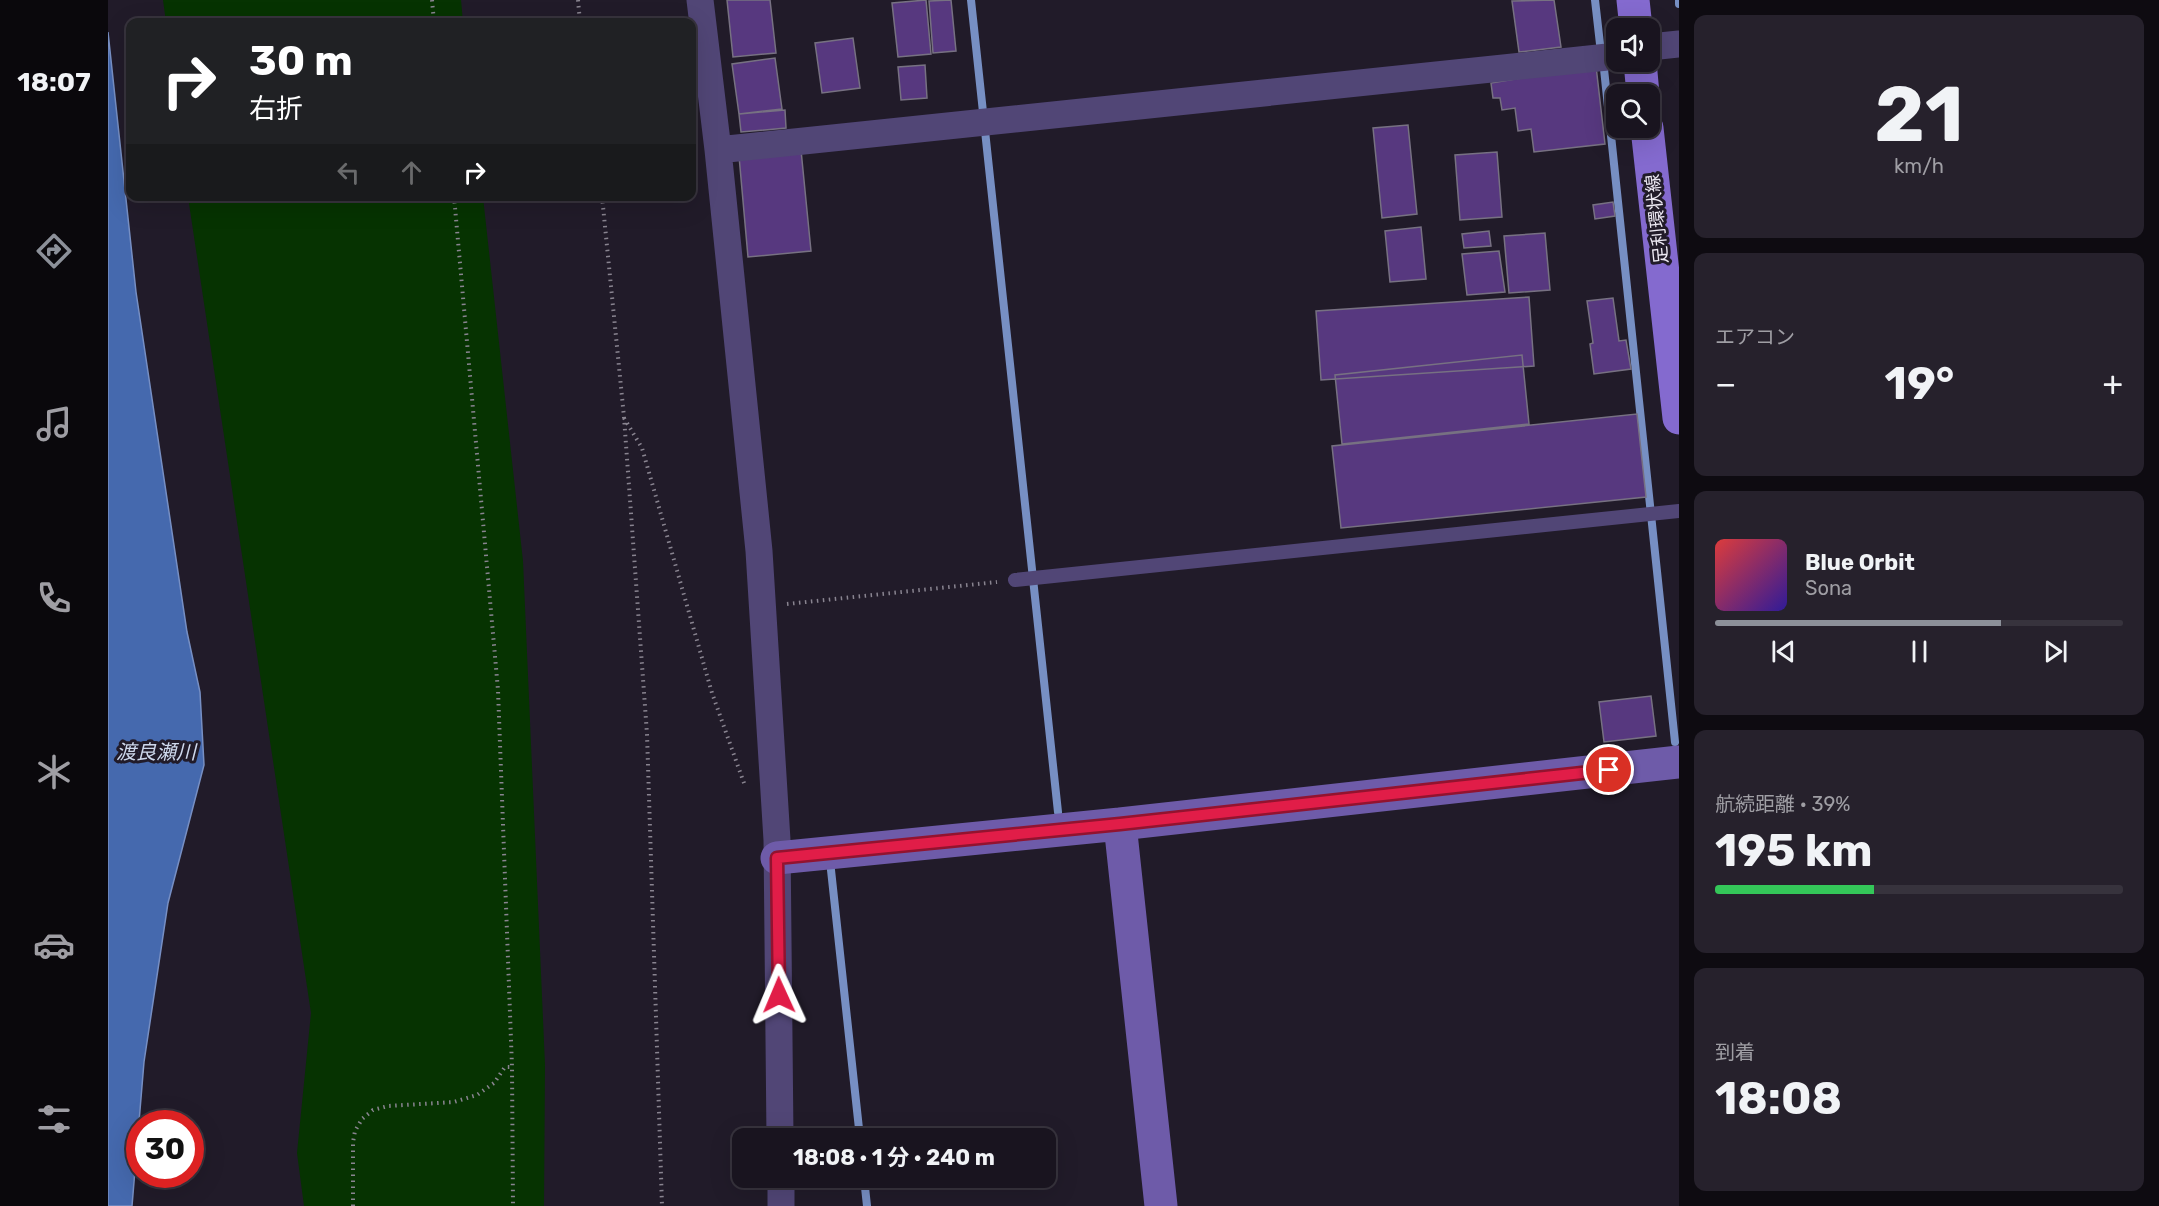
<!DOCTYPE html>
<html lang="ja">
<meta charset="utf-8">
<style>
:root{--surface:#19141f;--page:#26212c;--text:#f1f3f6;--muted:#9f9ea4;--line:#37333d;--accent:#8c9099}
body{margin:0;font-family:Rubik,"Noto Sans JP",sans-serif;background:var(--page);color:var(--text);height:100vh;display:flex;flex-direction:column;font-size:22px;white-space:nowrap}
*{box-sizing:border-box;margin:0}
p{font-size:20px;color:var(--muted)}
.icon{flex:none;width:33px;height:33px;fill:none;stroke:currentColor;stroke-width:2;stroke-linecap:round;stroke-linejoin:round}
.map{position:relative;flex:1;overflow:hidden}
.panel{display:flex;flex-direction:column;gap:15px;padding:15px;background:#0e0b11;width:480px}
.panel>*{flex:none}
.top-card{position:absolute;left:18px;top:18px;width:570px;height:183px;border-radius:12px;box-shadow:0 6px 24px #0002,0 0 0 2px var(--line);background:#202124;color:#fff;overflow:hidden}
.controls{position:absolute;left:1498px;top:18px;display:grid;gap:12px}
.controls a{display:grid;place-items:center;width:54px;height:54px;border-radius:12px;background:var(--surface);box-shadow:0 6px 24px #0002,0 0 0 2px var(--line);font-size:30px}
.speed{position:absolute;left:18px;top:1110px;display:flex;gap:12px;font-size:30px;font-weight:700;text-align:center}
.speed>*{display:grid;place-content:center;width:78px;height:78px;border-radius:50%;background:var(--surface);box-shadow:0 6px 24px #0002,0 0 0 2px var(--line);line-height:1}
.speed .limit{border:9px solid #d22;background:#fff;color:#111}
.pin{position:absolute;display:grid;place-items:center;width:51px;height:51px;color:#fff;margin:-26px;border:3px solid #fff;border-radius:50%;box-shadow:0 2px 6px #0007}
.me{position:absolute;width:66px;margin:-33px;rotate:359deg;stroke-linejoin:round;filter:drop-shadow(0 0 4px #0008)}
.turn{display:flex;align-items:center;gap:21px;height:126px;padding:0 24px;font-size:27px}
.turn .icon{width:78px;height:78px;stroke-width:2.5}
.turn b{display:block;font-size:42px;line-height:51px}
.lanes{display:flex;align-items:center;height:57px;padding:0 24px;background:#0003;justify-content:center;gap:30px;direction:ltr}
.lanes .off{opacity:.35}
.big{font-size:45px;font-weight:700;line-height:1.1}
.panel .card{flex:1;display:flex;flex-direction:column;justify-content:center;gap:9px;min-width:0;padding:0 21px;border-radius:12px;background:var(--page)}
.panel .dial{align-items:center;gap:0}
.dial b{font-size:78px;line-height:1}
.song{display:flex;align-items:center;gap:18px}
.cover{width:72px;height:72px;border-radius:9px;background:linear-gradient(135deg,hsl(0 70% 55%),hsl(250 70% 35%))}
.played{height:6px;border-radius:3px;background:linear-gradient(90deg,var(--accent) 70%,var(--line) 70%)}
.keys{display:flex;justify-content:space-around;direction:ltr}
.heat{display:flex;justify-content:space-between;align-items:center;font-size:33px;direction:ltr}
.charge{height:9px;border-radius:4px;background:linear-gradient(90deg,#34c759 39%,var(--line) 0)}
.trip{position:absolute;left:624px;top:1128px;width:324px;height:60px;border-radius:12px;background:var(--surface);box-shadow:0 6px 24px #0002,0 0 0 2px var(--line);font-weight:700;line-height:60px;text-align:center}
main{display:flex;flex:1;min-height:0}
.menu{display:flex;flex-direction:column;width:108px;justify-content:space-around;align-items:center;background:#0a080c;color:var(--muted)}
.menu .icon{width:42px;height:42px}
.menu .current{color:var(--accent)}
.menu b{font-size:27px;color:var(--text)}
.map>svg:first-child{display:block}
</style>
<main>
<nav class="menu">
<b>18:07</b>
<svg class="icon current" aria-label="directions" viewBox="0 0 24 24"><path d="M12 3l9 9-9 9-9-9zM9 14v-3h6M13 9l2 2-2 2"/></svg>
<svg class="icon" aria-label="music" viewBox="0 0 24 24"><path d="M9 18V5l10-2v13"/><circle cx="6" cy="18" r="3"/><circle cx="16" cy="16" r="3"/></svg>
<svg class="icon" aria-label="phone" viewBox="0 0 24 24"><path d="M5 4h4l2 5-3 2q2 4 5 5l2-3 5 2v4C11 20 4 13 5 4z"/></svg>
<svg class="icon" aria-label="climate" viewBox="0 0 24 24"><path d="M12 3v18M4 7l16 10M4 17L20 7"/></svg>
<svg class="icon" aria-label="car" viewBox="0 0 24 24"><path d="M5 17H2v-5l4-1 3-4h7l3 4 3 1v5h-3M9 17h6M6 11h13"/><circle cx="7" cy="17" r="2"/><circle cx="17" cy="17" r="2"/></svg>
<svg class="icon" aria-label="filters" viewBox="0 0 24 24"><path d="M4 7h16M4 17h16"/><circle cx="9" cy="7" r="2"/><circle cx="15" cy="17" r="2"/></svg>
</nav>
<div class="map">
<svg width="1571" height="1206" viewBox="0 0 1571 1206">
<rect width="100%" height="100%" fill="#211b29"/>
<path fill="#063301" d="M55,0H353L355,22H58Z
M80,197H375L415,561L437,1065L436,1206H196L189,1153L203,1013Z"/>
<path fill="#4569ae" stroke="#778fc3" stroke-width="1.5" d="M0,32L28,292L79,632L92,692L96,765L60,903L36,1062L24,1206H0Z"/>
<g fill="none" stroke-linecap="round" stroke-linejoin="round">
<path stroke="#778fc3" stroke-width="8" d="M863,0L950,812
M1487,0L1492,44
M1571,0V4
M1496,69L1567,742
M723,870L752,1138
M756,1178L759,1206"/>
</g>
<path fill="#57387f" stroke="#777182" stroke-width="1.5" d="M619,0H662L668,53L625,57Z
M818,0L823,54L790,57L784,3Z
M843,0L848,51L825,53L821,1Z
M1446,0L1453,47L1411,52L1404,1Z
M745,38L752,88L714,93L707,43Z
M667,58L674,109L631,114L624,64Z
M817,65L819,98L793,100L790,67Z
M1488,66L1497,144L1426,152L1423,129L1410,131L1407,108L1394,110L1392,98H1385L1383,83Z
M677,110L678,128L633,132L631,114Z
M1300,125L1309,214L1274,218L1265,128Z
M693,150L703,251L640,257L631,156Z
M1389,152L1394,217L1352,220L1347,155Z
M1505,202L1507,216L1487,219L1485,205Z
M1313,227L1318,279L1282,282L1277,231Z
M1381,231L1383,246L1356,248L1354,234Z
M1437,233L1442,290L1401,293L1396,236Z
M1391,251L1397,292L1359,295L1354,254Z
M1421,297L1426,366L1213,380L1208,311Z
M1505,298L1511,341L1518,340L1523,369L1486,374L1482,344L1485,343L1479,301Z
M1414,355L1421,424L1234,444L1227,375Z
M1529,414L1538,497L1233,528L1224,446Z
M1543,696L1548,736L1496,742L1491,702Z"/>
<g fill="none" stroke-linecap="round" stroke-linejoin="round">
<path stroke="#898490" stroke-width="4" stroke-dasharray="1.5 4.5" stroke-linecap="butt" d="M324,0L326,22
M470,0L472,22
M346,196L390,690L404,1067L405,1206
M494,196L516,417L539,734L554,1206
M516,418L534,448L604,693L637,786
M679,604L889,582
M245,1206V1142L247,1131L254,1119L265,1110L280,1106L346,1102L369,1095L386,1083L397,1067H404"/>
<path stroke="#514676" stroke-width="14" d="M907,580L1571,511"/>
<path stroke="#514676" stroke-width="27" d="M592,0L610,150L651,551L669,840L672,1138
M1542,47L1571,44
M610,150L1509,56
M673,1178V1206"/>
<path stroke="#6e5ba9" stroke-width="33" d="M1012,824L1053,1206
M669,858L1012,824L1571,762"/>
<path stroke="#846acf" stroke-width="33" d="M1525,0L1528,28
M1532,62L1535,94
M1539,128L1571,418"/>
</g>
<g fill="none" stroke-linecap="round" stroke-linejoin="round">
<g stroke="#92132f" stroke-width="15">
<path id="route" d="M671,995L669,858L1012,824L1501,770"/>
</g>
<use href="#route" stroke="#e11d48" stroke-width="10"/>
</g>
<g text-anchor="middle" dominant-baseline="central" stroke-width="6" stroke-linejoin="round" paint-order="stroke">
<g font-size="18" fill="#ede9f3" stroke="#211b29">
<text transform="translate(1549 219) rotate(-96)">足利環状線</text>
</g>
<g font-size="20" font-style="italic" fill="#ced8ec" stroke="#211b29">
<text x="48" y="752">渡良瀬川</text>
</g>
</g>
</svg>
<div class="controls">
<a><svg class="icon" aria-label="sound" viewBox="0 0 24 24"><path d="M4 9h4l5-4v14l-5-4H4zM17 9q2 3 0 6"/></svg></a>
<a><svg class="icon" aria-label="search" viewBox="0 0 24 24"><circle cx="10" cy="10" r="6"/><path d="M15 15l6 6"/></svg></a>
</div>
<div class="speed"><div class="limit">30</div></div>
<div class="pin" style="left:1501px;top:770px;background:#d93025"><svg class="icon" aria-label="arrive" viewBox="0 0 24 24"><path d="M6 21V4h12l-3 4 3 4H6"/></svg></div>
<svg class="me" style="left:671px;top:995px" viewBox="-20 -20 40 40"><path d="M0-17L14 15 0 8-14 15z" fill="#e11d48" stroke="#fff" stroke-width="4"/></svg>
<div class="trip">18:08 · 1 分 · 240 m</div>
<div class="top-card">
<div class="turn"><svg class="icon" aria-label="right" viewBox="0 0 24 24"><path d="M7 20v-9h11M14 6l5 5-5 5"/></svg><div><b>30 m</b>右折</div></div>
<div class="lanes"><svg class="icon off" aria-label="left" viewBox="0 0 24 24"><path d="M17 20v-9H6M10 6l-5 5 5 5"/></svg><svg class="icon off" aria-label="ahead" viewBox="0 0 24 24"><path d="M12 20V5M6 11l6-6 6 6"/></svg><svg class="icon" aria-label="right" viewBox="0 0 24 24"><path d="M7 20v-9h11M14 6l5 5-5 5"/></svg></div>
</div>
</div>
<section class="panel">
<div class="card dial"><b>21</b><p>km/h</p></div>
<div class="card"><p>エアコン</p>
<div class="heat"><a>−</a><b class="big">19°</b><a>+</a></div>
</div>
<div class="card">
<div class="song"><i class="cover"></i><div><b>Blue Orbit</b><p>Sona</p></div></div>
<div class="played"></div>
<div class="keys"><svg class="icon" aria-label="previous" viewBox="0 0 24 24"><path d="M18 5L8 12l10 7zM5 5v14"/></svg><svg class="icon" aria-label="pause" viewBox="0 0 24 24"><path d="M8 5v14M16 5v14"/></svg><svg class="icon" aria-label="next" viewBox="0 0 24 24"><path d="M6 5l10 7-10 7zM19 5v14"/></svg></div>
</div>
<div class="card"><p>航続距離 · 39%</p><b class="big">195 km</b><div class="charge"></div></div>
<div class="card"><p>到着</p><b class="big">18:08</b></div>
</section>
</main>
